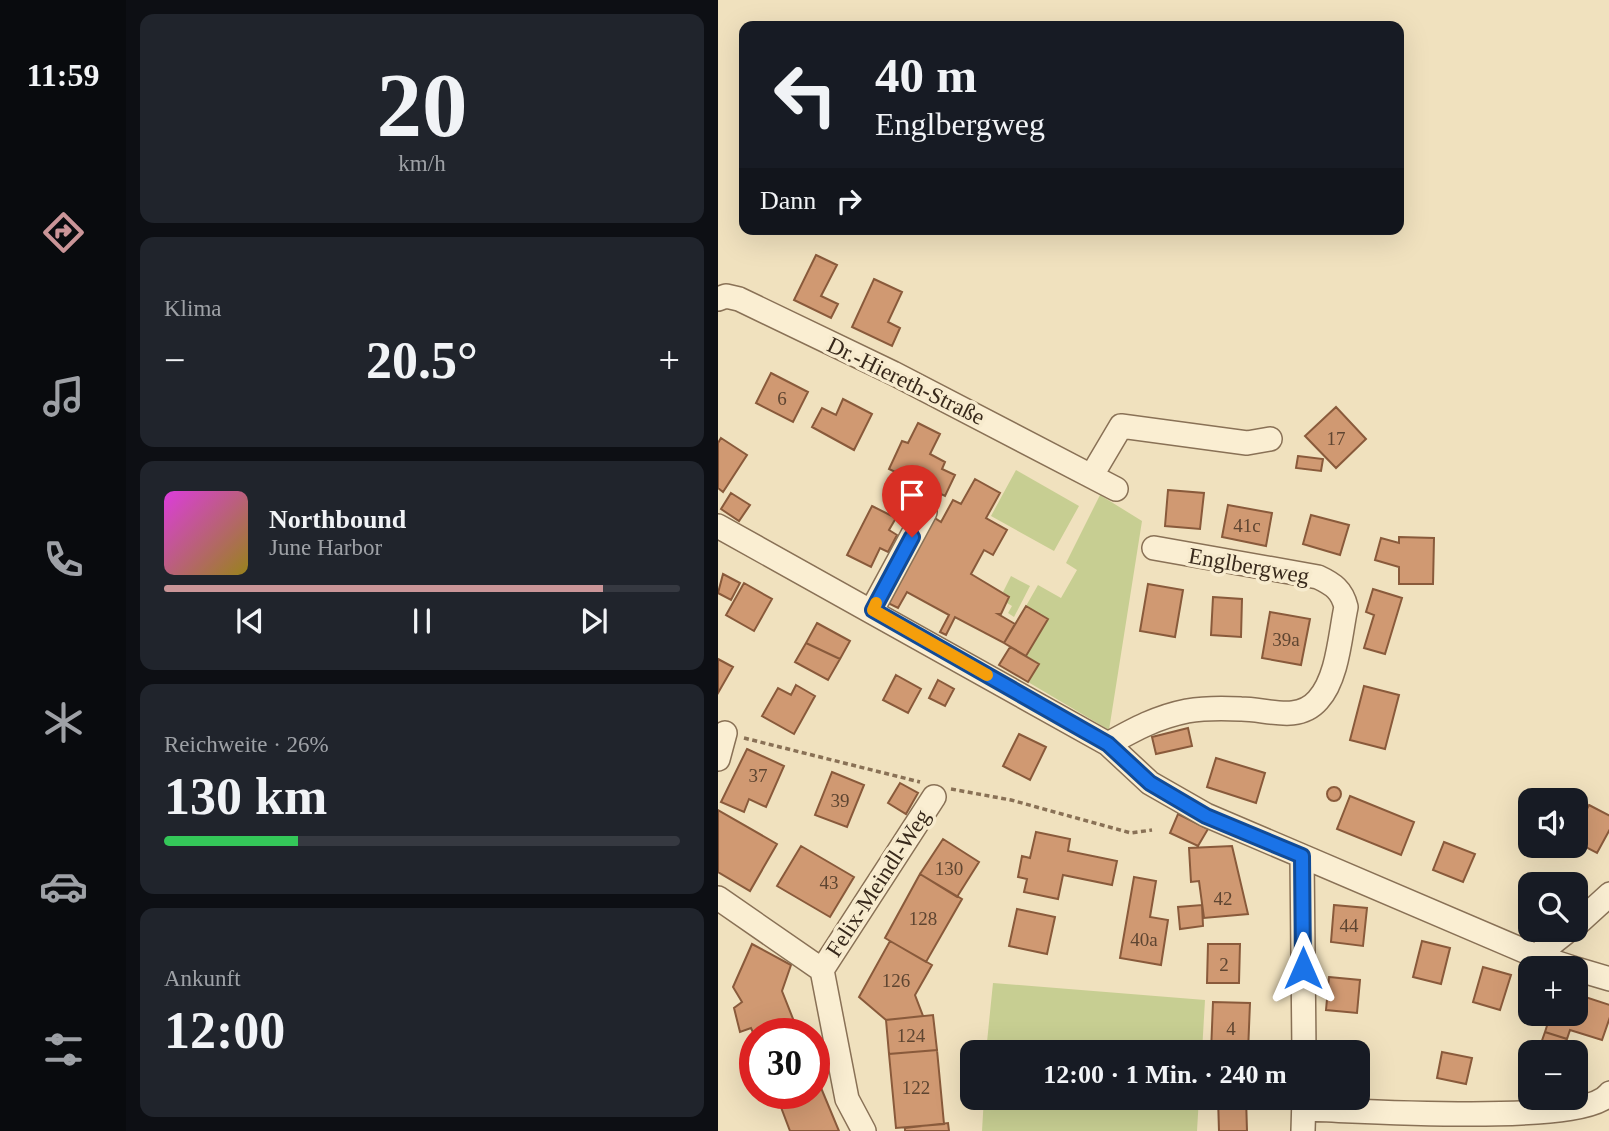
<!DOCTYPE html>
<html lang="de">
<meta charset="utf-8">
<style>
:root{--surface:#171b24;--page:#20242c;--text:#f1f3f6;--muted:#9ea1a6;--line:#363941;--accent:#ca9598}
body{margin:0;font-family:Georgia,serif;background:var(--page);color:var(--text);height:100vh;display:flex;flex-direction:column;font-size:26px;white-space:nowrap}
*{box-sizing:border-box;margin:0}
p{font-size:23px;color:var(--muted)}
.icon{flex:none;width:38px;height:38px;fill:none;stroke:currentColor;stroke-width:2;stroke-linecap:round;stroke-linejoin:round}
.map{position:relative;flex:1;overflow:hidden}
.sheet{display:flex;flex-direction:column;gap:14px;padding:14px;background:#0d0f14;width:592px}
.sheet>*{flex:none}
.hud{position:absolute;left:21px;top:21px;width:665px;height:214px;border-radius:14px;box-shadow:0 7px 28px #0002;background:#171b24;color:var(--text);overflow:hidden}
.fabs{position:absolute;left:800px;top:788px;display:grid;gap:14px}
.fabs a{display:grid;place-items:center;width:70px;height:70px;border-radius:14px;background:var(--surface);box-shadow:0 7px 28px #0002;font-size:35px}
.speed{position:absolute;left:21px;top:1018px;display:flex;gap:14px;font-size:35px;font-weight:700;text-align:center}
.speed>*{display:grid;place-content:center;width:91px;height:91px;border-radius:50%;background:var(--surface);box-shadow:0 7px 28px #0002;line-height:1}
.speed .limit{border:10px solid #d22;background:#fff;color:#111}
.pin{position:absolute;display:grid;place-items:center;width:60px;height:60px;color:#fff;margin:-72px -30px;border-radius:50% 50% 50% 0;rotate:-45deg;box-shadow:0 0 7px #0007}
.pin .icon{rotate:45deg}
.me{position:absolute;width:77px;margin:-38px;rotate:0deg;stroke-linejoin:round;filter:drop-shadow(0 0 5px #0008)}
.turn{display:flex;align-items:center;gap:24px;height:147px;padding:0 21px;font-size:32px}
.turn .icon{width:91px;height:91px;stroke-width:2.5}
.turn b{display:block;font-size:49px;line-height:60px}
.then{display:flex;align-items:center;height:66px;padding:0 21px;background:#0003;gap:14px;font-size:26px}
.big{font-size:52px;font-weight:700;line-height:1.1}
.sheet .tile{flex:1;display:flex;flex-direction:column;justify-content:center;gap:10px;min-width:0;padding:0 24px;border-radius:14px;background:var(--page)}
.sheet .dial{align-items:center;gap:0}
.dial b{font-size:91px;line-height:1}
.song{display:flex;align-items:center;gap:21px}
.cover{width:84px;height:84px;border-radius:10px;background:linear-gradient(135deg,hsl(300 70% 55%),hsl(50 70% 35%))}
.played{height:7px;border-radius:4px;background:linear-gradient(90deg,var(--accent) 85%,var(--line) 85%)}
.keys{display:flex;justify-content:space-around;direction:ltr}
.heat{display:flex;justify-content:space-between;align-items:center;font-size:38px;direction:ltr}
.charge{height:10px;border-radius:5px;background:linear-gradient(90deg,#34c759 26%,var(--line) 0)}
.trip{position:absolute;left:242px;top:1040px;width:410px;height:70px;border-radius:14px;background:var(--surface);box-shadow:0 7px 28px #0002;font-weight:700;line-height:70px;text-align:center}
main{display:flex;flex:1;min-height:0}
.dock{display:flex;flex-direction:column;width:126px;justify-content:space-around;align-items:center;background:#090b0e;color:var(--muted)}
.dock .icon{width:49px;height:49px}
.dock .active{color:var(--accent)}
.dock b{font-size:32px;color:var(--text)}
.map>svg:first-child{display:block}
</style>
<main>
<nav class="dock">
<b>11:59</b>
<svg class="icon active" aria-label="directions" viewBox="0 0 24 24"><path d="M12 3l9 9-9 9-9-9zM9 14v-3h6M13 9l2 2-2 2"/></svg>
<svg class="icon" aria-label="music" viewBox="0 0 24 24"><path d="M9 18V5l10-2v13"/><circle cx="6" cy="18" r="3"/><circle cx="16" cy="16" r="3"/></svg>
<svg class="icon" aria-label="phone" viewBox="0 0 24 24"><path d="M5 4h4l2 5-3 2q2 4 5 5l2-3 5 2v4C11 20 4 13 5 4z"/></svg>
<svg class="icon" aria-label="climate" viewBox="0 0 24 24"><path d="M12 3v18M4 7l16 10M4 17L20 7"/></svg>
<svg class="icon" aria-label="car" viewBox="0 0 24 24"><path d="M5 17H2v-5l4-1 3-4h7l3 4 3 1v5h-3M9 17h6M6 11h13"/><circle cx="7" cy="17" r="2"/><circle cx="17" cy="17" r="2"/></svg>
<svg class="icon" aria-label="filters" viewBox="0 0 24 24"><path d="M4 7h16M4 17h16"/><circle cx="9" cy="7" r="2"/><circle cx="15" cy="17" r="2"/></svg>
</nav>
<section class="sheet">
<div class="tile dial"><b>20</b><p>km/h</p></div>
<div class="tile"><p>Klima</p>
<div class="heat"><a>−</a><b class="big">20.5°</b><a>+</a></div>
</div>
<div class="tile">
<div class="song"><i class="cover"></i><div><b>Northbound</b><p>June Harbor</p></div></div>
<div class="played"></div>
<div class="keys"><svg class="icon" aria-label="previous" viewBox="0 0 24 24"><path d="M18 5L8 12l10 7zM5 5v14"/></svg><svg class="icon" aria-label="pause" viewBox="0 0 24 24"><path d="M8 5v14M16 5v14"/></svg><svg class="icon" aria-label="next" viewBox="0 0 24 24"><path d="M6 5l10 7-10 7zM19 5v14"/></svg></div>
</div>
<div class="tile"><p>Reichweite · 26%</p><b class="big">130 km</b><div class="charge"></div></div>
<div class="tile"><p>Ankunft</p><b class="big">12:00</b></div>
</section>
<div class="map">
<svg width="892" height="1131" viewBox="0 0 892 1131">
<rect width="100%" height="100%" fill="#f0e1be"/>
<path fill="#c7ce92" d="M298,470L361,506L336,551L273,516Z
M382,495L424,521L391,730L310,682L321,664L308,656L330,619L308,606L320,585L343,598L359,570L348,563Z
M293,576L312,586L296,617L290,613L294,606L289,603L291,597L285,592Z
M275,983L487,1000L484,1052H268Z
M266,1097H481L479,1131H264Z"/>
<path fill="#d09972" stroke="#895a3b" stroke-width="2" d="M98,255L119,265L103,296L120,304L113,318L76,300Z
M156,279L184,292L170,322L182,328L174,346L134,327Z
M53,373L90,392L75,422L38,403Z
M125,399L154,414L136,450L94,427L104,408L118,415Z
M618,407L648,439L618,468L587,436Z
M200,423L222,434L212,454L227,462L224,469L237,475L227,496L171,469L184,441L190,443Z
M3,438L29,455L5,492L0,488V443Z
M580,456L605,459L603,471L578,468Z
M257,479L282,493L268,518L289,530L275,555L266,550L253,574L291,597L283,614H280L297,624L286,643L237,617L228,635L222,632L231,615L189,592L180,608L168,602L215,517L223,522L235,500L243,504Z
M450,490L486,493L482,529L447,526Z
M13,493L32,505L21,521L3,509Z
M510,505L554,513L548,546L504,537Z
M154,506L178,518L171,530L179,535L170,552L162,548L153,567L129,555Z
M593,515L631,525L622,555L585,544Z
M681,537L716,538L715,584H681V567L657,560L663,538L681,543Z
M5,574L22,583L13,600L0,593Z
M26,583L54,599L36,631L8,615Z
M430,584L465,590L457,637L422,631Z
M655,589L684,598L667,654L646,648L656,615L648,612Z
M495,597L524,599L523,637L493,635Z
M308,606L330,619L308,656L286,643Z
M552,612L592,619L583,665L544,658Z
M99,623L132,641L122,659L88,643Z
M88,643L122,659L110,680L77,662Z
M292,647L321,664L310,682L281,665Z
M0,659L15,667L0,693Z
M178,675L203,689L190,713L165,700Z
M220,680L236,689L227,706L211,698Z
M78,685L97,696L76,734L44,716L60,688L73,695Z
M646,686L681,695L667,749L632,740Z
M470,728L474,746L438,754L434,737Z
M301,734L328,747L312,780L285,766Z
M29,749L66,766L48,807L31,799L26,812L3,802Z
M498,758L547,773L538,803L489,787Z
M114,772L146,785L129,827L97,815Z
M182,783L200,793L188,814L170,803Z
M609 794a7 7 0 1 1 14 0a7 7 0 1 1-14 0Z
M632,796L696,822L683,855L619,829Z
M871,805L892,816V829L879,853L858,842V830Z
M0,810L59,844L32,891L0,872Z
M460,814L490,829L480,846L452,833Z
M318,832L352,839L350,851L399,861L394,885L345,875L340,899L306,892L309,879L300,877L304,856L312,858Z
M225,839L261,862L239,897L202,874Z
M726,842L757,854L745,882L715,870Z
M83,846L136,877L112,917L59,886Z
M514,846L530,914L486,918L481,881L473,882L471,848Z
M202,874L244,899L208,962L167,938Z
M416,877L438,881L432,917L450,920L443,965L402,958Z
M484,905L485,926L462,929L460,907Z
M616,905L649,908L645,946L613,942Z
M299,909L337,917L329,954L291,946Z
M172,941L214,965L197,995L205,1016L168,1020L141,997Z
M704,941L732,948L723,984L695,977Z
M34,944L73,965L64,991L81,1034H37V1037L33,1028L22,1032L16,1008L24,1002L15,987Z
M490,944H522L521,983H489Z
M765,967L793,975L782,1010L755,1002Z
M611,977L642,980L639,1013L608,1010Z
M858,994L892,1005V1017L884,1040L852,1030L849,1039L827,1032L833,1013H858Z
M495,1002L532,1003L530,1052H493Z
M215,1015L219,1050L171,1054L168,1020Z
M827,1032L849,1039L845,1049L854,1052H820Z
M615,1044L648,1046L647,1072H639V1052H614Z
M219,1050L226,1124L178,1128L171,1054Z
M724,1052L754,1058L748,1084L719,1078Z
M96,1071L121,1131H72L58,1094H96Z
M528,1097L529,1131H501L500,1098Z
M230,1123L231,1131H187V1128Z"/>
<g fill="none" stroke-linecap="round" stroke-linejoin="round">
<g stroke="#897156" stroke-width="26">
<path id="minor" d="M0,299L8,296L21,299L175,373L398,489
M374,475L403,426L529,443L552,439
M0,526L390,744L432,783L488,815L818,956L855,968
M154,610L207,512
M390,744C417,729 439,717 469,711C486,708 506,708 523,709C549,709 580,723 600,700C620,678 622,635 628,607C624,590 615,584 600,577L436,548
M0,759L7,733
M584,856L586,1052
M0,898L104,970
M858,925L892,894
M818,956L852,929
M858,969L892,979
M586,1109C635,1110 867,1127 892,1093
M146,1131L129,1099L104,970L216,797
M585,1131L586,1097"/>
</g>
<path stroke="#897156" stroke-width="3.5" stroke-dasharray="5 3.5" stroke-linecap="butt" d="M26,738L202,782
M233,789L293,800L413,833L434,830"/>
<use href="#minor" stroke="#faeed2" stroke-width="23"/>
</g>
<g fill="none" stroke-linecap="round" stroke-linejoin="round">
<g stroke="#114b97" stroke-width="18">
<path id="route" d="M194,537L155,610L390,744L432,783L488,816L584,856L585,968"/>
</g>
<use href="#route" stroke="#1a73e8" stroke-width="12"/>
<path stroke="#f59e0b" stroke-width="12" d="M158,603L155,610L269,675"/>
</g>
<g text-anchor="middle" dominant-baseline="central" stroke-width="7" stroke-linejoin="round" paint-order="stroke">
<g font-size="19" fill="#5e4531">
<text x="64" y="398">6</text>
<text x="618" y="438">17</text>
<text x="529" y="525">41c</text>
<text x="568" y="639">39a</text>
<text x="40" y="775">37</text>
<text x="122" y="800">39</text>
<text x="231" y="868">130</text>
<text x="111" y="882">43</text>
<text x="505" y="898">42</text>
<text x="205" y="918">128</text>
<text x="631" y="925">44</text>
<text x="426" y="939">40a</text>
<text x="506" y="964">2</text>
<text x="178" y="980">126</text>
<text x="513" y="1028">4</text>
<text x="193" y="1035">124</text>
<text x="198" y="1087">122</text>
</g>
<g font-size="23" fill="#38291b" stroke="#f7ebce">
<text transform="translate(188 381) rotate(26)">Dr.-Hiereth-Straße</text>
<text transform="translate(531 566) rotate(10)">Englbergweg</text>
<text transform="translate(160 883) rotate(-57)">Felix-Meindl-Weg</text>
</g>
</g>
</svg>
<div class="fabs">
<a><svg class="icon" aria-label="sound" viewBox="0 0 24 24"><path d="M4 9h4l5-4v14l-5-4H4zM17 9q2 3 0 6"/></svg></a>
<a><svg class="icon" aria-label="search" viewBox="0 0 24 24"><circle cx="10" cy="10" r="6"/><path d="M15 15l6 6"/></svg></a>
<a>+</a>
<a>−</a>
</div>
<div class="speed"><div class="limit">30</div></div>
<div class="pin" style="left:194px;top:537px;background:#d93025"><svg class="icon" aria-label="arrive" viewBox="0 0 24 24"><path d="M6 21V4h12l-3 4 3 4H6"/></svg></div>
<svg class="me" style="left:585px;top:968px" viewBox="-20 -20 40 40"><path d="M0-17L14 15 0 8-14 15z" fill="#1a73e8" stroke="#fff" stroke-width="4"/></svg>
<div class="trip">12:00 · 1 Min. · 240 m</div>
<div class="hud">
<div class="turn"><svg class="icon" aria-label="left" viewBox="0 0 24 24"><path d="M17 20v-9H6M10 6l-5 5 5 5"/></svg><div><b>40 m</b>Englbergweg</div></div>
<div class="then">Dann<svg class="icon" aria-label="right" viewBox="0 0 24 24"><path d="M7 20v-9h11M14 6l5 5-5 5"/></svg></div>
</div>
</div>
</main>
